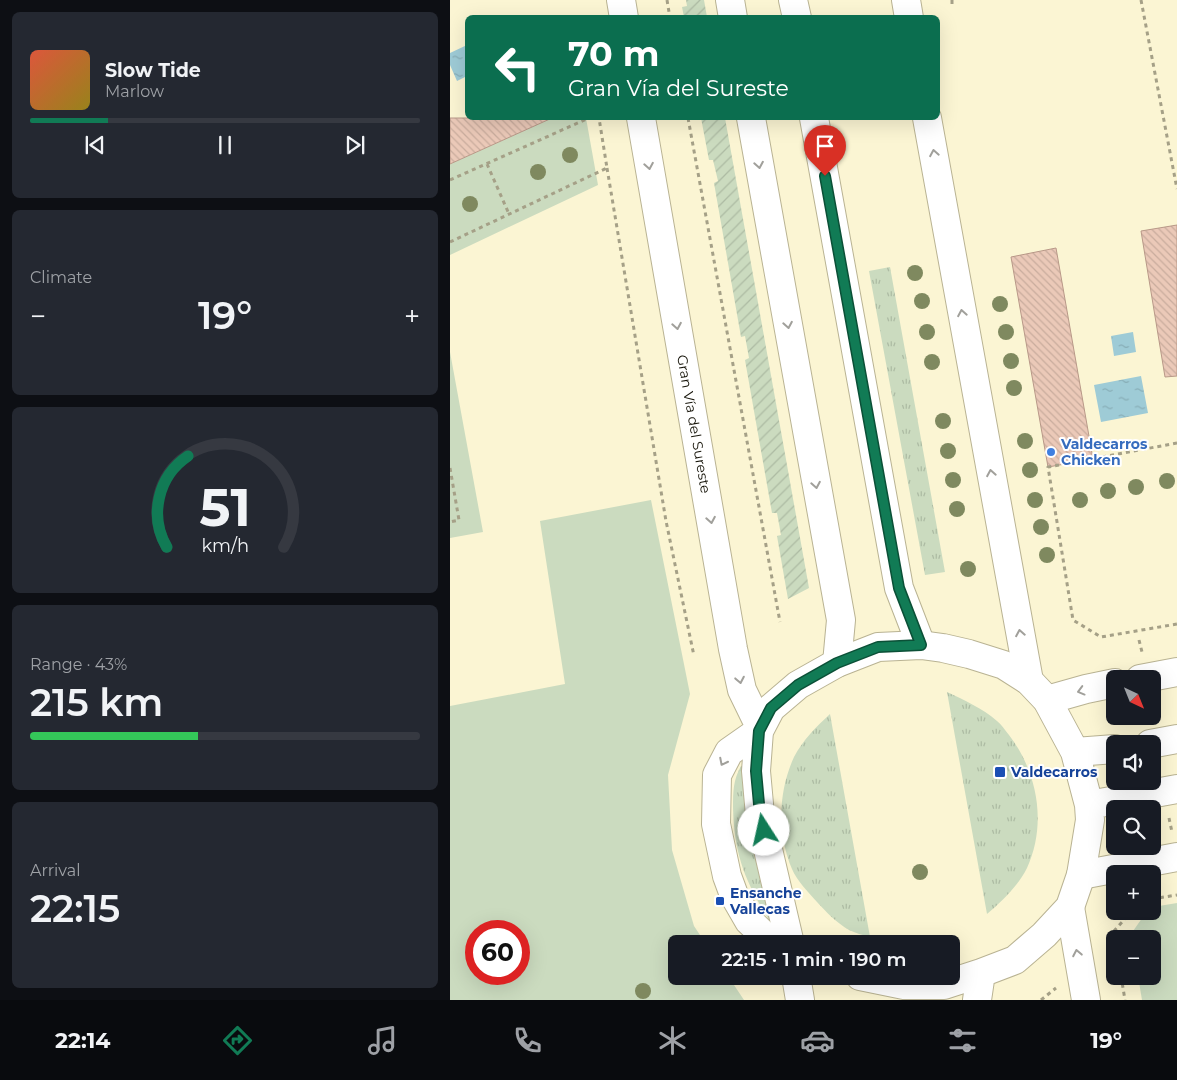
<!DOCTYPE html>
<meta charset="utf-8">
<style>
:root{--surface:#171b24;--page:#242831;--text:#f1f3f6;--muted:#9ea1a6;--line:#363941;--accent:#117b55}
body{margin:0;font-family:Montserrat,sans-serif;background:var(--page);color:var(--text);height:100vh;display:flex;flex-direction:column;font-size:19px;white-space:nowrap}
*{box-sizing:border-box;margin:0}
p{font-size:16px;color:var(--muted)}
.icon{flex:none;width:28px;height:28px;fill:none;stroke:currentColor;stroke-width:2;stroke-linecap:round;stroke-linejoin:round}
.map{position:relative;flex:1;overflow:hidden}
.sheet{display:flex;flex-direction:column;gap:12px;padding:12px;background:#0d0f14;width:450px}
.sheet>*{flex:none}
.top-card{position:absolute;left:15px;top:15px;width:475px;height:105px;border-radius:8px;box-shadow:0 5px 20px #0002;background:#0b6e4f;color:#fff;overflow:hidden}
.needle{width:32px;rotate:137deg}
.fabs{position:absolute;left:656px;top:670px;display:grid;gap:10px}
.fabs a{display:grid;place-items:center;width:55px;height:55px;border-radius:8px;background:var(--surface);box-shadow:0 5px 20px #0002;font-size:25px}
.speed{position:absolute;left:15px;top:920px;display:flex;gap:10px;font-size:25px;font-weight:700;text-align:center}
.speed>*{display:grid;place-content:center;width:65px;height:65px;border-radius:50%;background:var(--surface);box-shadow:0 5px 20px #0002;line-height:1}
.speed .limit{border:8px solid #d22;background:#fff;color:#111}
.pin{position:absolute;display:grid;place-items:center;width:42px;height:42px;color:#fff;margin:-51px -21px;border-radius:50% 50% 50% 0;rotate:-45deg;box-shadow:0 0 5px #0007}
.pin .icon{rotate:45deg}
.me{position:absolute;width:55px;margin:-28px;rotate:350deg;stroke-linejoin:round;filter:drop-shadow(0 0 4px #0008)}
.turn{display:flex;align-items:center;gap:18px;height:105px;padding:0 20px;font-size:22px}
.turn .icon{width:65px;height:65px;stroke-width:2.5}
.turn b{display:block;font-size:35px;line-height:42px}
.big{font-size:38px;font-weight:600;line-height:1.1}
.sheet .widget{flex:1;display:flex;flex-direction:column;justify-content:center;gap:8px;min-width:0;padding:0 18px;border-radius:8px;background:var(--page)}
.sheet .dial{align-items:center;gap:0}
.dial svg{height:130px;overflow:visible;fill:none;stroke:var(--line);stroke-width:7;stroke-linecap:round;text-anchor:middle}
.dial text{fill:var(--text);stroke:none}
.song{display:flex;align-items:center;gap:15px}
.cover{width:60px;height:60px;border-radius:8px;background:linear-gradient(135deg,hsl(10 70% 55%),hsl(50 70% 35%))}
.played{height:5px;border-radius:2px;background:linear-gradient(90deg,var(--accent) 20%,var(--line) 20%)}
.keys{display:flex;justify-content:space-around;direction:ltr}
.heat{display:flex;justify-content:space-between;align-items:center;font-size:28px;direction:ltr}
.charge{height:8px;border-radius:4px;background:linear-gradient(90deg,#34c759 43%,var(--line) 0)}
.trip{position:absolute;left:218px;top:935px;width:292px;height:50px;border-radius:8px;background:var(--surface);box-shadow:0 5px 20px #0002;font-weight:600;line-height:50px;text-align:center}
.menu{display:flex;height:80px;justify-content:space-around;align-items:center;background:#090b0e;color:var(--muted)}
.menu .icon{width:35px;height:35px}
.menu .on{color:var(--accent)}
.menu b{font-size:22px;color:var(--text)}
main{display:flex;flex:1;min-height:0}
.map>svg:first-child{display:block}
</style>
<main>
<section class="sheet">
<div class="widget">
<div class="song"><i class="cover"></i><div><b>Slow Tide</b><p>Marlow</p></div></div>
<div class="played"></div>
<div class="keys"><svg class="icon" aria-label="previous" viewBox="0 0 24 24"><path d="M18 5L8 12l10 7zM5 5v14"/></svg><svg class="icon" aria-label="pause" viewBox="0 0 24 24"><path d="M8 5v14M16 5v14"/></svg><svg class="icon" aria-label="next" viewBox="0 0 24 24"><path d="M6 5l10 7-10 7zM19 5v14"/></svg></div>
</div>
<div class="widget"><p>Climate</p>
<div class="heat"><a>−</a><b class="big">19°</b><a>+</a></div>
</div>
<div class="widget dial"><svg viewBox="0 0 100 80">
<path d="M14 69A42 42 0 1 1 86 69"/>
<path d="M14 69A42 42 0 0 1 27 13" stroke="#117b55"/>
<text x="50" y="56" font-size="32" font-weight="700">51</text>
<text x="50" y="72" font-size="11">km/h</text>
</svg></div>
<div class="widget"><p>Range · 43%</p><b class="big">215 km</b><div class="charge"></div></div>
<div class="widget"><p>Arrival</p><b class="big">22:15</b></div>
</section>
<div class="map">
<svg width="727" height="1000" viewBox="0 0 727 1000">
<defs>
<pattern id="grass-tufts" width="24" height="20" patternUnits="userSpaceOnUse" patternTransform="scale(1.25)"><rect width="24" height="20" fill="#cbdbbf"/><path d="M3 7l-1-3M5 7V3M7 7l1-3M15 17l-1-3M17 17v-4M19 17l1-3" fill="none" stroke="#adbba3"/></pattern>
<pattern id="garden-furrows" width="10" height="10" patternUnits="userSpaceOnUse" patternTransform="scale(1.25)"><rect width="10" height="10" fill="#cbdbbf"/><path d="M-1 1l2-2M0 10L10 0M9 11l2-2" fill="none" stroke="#adbba3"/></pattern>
<pattern id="water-ripples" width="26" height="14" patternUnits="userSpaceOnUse" patternTransform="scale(1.25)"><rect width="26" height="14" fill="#9ecbd6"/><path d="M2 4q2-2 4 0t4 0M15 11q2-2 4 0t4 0" fill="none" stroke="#87adb6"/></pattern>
<pattern id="building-back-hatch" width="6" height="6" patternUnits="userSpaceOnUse" patternTransform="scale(1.25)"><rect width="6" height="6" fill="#ebc9b8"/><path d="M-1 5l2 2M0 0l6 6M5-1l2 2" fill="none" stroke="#c9ac9d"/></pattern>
</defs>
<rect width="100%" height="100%" fill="#fbf5d3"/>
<path fill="url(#grass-tufts)" d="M440,267L495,572L475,575L419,271Z
M497,692C514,700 532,708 547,721C551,724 555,730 559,735C588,773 597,824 577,868C568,886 552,901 537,914Z
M380,714L420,937C413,935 405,933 399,930C387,923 376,912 367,902C358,892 347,881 342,869C327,833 328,792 344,757C353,740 366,727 380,714Z
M291,766L295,767L321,923C296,883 284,856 283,807C283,792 283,780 291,766Z"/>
<path fill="#cbdbbf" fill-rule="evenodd" d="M102,118H136L148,185L0,255V164Z
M0,352L33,532L0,538Z
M201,500L240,694L218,775L222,850L244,926L256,944H226V976H278L294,1000H0V706L115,684L90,521ZM26,931H69V974H26Z
M727,903V1000H692L688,976H702V939H682L681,934L697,911H702L703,907Z"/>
<path fill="url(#garden-furrows)" d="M236,0H254L257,17H234L232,7L237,6Z
M251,118H275L359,588L338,599L327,536L331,535L327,513H322L295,360L299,358L295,336L291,337L264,183L268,181L263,160H259Z"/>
<path fill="url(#water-ripples)" d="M17,45V76L7,81L0,65V53Z
M683,332L686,352L664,356L661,336Z
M691,376L698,413L651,422L644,385Z"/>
<path fill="url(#building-back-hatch)" stroke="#b89888" d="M0,118H102L0,164Z
M727,225V376L715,377L691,231Z
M606,248L643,459L598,467L561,257Z"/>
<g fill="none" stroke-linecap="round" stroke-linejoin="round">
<g stroke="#b9b393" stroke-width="30">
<path id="minor" d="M171,0L174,18
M280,0L283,18
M343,0L347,18
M456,0L459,18
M191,118L283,649L292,690L310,727
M301,118L391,620L387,663
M364,118L449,588L471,645
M477,118L579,681
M690,679L727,672
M597,700L636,689L665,683
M309,731L279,752L267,775L266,824L277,876L284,895L299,921L323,944
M631,875L727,857
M620,907L636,1000
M346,976L350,1000"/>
</g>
<g stroke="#b9b393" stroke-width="30">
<path id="major" d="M700,744L727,739
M625,752L665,749
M639,805L727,789
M340,944L310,815L306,771L309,731L321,708L348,685L387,663L428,647L471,645L493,648L519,654L554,665L579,681L597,700L625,752L639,805L640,820L631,875L620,907L594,935L565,960L531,973L494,985H454L410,976
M527,1000L531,973"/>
</g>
<path stroke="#a5a087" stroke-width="3" stroke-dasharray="4 4" stroke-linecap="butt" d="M217,0L220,18
M502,0V6
M691,0L727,189
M238,118L330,622
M37,164L59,214
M157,168L216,521L244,656
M0,180L139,118
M0,242L157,168L149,118
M727,443L598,467L623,620L651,637L727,624
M0,468L9,520L0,522
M689,640L692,652
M719,818L722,832
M702,899L727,895
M666,939L664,931L682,911
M671,976L675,1000
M591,1000L606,988"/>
<use href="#minor" stroke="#fff" stroke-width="28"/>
<use href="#major" stroke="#fff" stroke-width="28"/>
</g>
<g fill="#7f895f">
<circle cx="120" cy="155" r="8"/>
<circle cx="88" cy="172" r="8"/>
<circle cx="20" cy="204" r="8"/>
<circle cx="465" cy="273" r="8"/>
<circle cx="472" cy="301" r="8"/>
<circle cx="550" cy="304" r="8"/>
<circle cx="477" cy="332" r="8"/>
<circle cx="556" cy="332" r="8"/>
<circle cx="561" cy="361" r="8"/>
<circle cx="482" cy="362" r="8"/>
<circle cx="564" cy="388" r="8"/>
<circle cx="493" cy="421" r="8"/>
<circle cx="575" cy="441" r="8"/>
<circle cx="498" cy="451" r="8"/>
<circle cx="580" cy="470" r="8"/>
<circle cx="503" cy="480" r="8"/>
<circle cx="717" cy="481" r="8"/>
<circle cx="686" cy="487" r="8"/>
<circle cx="658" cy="491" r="8"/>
<circle cx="585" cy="500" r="8"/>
<circle cx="630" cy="500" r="8"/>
<circle cx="507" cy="509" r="8"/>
<circle cx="591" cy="527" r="8"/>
<circle cx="597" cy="555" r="8"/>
<circle cx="518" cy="569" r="8"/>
<circle cx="470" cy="872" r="8"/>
<circle cx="193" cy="991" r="8"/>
</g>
<defs><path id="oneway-chevron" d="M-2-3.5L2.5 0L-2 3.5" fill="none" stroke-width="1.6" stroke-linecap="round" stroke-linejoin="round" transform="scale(1.25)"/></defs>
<g stroke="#a1a09b">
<use href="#oneway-chevron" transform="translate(484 153) rotate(-100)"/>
<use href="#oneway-chevron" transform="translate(309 165) rotate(80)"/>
<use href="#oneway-chevron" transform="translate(199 166) rotate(80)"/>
<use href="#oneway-chevron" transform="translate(512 313) rotate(-100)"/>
<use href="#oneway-chevron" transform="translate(338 325) rotate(80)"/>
<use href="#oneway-chevron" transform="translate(227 326) rotate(80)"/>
<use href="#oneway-chevron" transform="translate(541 473) rotate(-100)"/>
<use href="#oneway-chevron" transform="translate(366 485) rotate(80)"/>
<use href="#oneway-chevron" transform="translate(261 520) rotate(80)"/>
<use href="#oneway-chevron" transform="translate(570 633) rotate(-100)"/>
<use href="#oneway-chevron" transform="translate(290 680) rotate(79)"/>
<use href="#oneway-chevron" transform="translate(631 691) rotate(165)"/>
<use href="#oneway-chevron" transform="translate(273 762) rotate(117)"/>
<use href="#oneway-chevron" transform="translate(627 953) rotate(-101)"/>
</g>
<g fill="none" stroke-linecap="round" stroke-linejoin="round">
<g stroke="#0b5037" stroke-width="12">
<path id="route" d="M314,830L310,815L306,771L309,731L321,708L348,685L387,663L428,647L471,645L449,588L375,176"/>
</g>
<use href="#route" stroke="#117b55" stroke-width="9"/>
</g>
<circle fill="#3f7fe0" stroke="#fff" stroke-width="2" cx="601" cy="452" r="5"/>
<g fill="#1a4fb4" stroke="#fff" stroke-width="2">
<rect x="544" y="766" width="12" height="12" rx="2.5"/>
<rect x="265" y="896" width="10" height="10" rx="2.5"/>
</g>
<g text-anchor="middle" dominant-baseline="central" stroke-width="4" stroke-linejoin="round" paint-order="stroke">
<g font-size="14" fill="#131106" stroke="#fff">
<text transform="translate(244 424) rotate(80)">Gran Vía del Sureste</text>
</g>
<g font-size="14" font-weight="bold" fill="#366cbe" stroke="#fff" text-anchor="start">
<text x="611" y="444">Valdecarros<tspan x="611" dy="16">Chicken</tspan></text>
</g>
<g font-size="14" font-weight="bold" fill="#164399" stroke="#fff" text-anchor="start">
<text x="561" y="772">Valdecarros</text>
<text x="280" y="893">Ensanche<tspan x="280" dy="16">Vallecas</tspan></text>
</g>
</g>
</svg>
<div class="fabs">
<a><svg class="needle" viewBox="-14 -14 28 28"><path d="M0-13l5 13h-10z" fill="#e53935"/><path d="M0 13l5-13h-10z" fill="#9ea1a6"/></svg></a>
<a><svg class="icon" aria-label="sound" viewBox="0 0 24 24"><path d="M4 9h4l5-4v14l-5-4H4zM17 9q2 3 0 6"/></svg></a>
<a><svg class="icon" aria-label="search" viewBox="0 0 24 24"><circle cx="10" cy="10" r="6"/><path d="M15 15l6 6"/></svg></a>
<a>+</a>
<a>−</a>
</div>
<div class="speed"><div class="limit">60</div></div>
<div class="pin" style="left:375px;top:176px;background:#d93025"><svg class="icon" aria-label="arrive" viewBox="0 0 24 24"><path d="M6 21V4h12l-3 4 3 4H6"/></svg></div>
<svg class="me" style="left:314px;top:830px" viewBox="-20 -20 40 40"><circle r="19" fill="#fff"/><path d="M0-13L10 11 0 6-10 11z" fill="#117b55"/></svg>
<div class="trip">22:15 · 1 min · 190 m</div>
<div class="top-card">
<div class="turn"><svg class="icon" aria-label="left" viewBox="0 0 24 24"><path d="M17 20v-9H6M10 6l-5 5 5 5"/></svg><div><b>70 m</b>Gran Vía del Sureste</div></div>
</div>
</div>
</main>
<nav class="menu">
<b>22:14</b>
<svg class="icon on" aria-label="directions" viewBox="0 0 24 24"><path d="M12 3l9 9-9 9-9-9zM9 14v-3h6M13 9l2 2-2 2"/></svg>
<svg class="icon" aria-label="music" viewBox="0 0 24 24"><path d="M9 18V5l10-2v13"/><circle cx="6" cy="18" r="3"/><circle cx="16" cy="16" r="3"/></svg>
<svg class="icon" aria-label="phone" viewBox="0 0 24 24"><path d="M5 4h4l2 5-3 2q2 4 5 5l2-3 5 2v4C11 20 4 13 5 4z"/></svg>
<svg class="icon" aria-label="climate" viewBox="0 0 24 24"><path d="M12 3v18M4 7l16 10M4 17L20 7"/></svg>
<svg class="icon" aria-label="car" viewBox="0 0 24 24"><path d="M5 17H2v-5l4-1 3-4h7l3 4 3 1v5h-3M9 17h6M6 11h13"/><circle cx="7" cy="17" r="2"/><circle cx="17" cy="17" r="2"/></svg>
<svg class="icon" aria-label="filters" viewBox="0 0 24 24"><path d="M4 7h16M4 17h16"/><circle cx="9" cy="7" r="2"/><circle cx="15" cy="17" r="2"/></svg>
<b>19°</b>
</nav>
